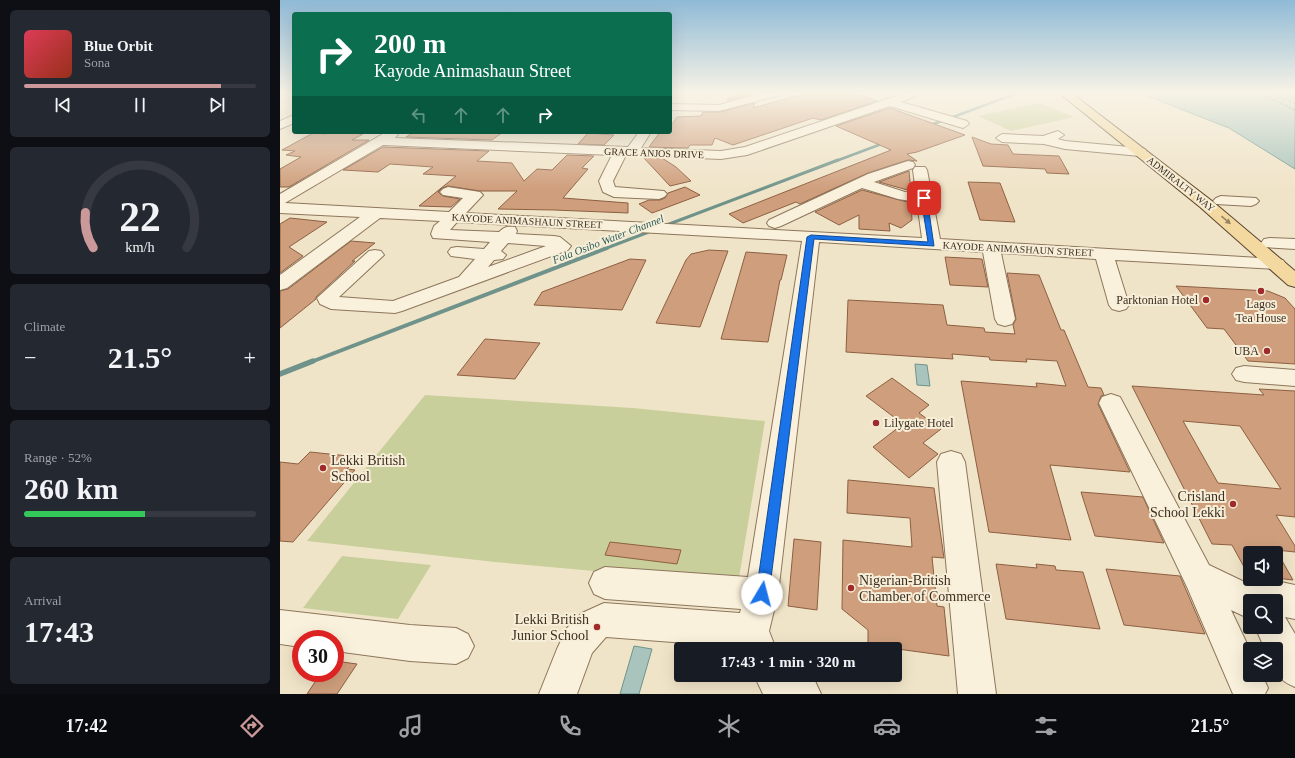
<!DOCTYPE html>
<meta charset="utf-8">
<style>
:root{--surface:#171b24;--page:#242831;--text:#f1f3f6;--muted:#9ea1a6;--line:#363941;--accent:#cc999b}
body{margin:0;font-family:"Times New Roman",serif;background:var(--page);color:var(--text);height:100vh;display:flex;flex-direction:column;font-size:15px;white-space:nowrap}
*{box-sizing:border-box;margin:0}
p{font-size:13px;color:var(--muted)}
.icon{flex:none;width:22px;height:22px;fill:none;stroke:currentColor;stroke-width:2;stroke-linecap:round;stroke-linejoin:round}
.map{position:relative;flex:1;overflow:hidden}
.sheet{display:flex;flex-direction:column;gap:10px;padding:10px;background:#0d0f14;width:280px}
.sheet>*{flex:none}
.banner{position:absolute;left:12px;top:12px;width:380px;height:122px;border-radius:4px;box-shadow:0 4px 16px #0002;background:#0b6e4f;color:#fff;overflow:hidden}
.buttons{position:absolute;left:963px;top:546px;display:grid;gap:8px}
.buttons a{display:grid;place-items:center;width:40px;height:40px;border-radius:4px;background:var(--surface);box-shadow:0 4px 16px #0002;font-size:20px}
.speed{position:absolute;left:12px;top:630px;display:flex;gap:8px;font-size:20px;font-weight:700;text-align:center}
.speed>*{display:grid;place-content:center;width:52px;height:52px;border-radius:50%;background:var(--surface);box-shadow:0 4px 16px #0002;line-height:1}
.speed .limit{border:6px solid #d22;background:#fff;color:#111}
.pin{position:absolute;display:grid;place-items:center;width:34px;height:34px;color:#fff;margin:-17px;border-radius:8px;box-shadow:0 2px 6px #0006}
.me{position:absolute;width:44px;margin:-22px;rotate:8deg;stroke-linejoin:round;filter:drop-shadow(0 0 3px #0008)}
.turn{display:flex;align-items:center;gap:14px;height:84px;padding:0 16px;font-size:18px}
.turn .icon{width:52px;height:52px;stroke-width:2.5}
.turn b{display:block;font-size:28px;line-height:34px}
.lanes{display:flex;align-items:center;height:38px;padding:0 16px;background:#0003;justify-content:center;gap:20px;direction:ltr}
.lanes .off{opacity:.35}
.big{font-size:30px;font-weight:800;line-height:1.1}
.sheet .tile{flex:1;display:flex;flex-direction:column;justify-content:center;gap:6px;min-width:0;padding:0 14px;border-radius:6px;background:var(--page)}
.sheet .dial{align-items:center;gap:0}
.dial svg{height:104px;overflow:visible;fill:none;stroke:var(--line);stroke-width:7;stroke-linecap:round;text-anchor:middle}
.dial text{fill:var(--text);stroke:none}
.song{display:flex;align-items:center;gap:12px}
.cover{width:48px;height:48px;border-radius:6px;background:linear-gradient(135deg,hsl(350 70% 55%),hsl(10 70% 35%))}
.played{height:4px;border-radius:2px;background:linear-gradient(90deg,var(--accent) 85%,var(--line) 85%)}
.keys{display:flex;justify-content:space-around;direction:ltr}
.heat{display:flex;justify-content:space-between;align-items:center;font-size:22px;direction:ltr}
.charge{height:6px;border-radius:3px;background:linear-gradient(90deg,#34c759 52%,var(--line) 0)}
.trip{position:absolute;left:394px;top:642px;width:228px;height:40px;border-radius:4px;background:var(--surface);box-shadow:0 4px 16px #0002;font-weight:800;line-height:40px;text-align:center}
.dock{display:flex;height:64px;justify-content:space-around;align-items:center;background:#090b0e;color:var(--muted)}
.dock .icon{width:28px;height:28px}
.dock .on{color:var(--accent)}
.dock b{font-size:18px;color:var(--text)}
main{display:flex;flex:1;min-height:0}
.map>svg:first-child{display:block}
</style>
<main>
<section class="sheet">
<div class="tile">
<div class="song"><i class="cover"></i><div><b>Blue Orbit</b><p>Sona</p></div></div>
<div class="played"></div>
<div class="keys"><svg class="icon" aria-label="previous" viewBox="0 0 24 24"><path d="M18 5L8 12l10 7zM5 5v14"/></svg><svg class="icon" aria-label="pause" viewBox="0 0 24 24"><path d="M8 5v14M16 5v14"/></svg><svg class="icon" aria-label="next" viewBox="0 0 24 24"><path d="M6 5l10 7-10 7zM19 5v14"/></svg></div>
</div>
<div class="tile dial"><svg viewBox="0 0 100 80">
<path d="M14 69A42 42 0 1 1 86 69"/>
<path d="M14 69A42 42 0 0 1 8 42" stroke="#cc999b"/>
<text x="50" y="56" font-size="32" font-weight="700">22</text>
<text x="50" y="72" font-size="11">km/h</text>
</svg></div>
<div class="tile"><p>Climate</p>
<div class="heat"><a>−</a><b class="big">21.5°</b><a>+</a></div>
</div>
<div class="tile"><p>Range · 52%</p><b class="big">260 km</b><div class="charge"></div></div>
<div class="tile"><p>Arrival</p><b class="big">17:43</b></div>
</section>
<div class="map">
<svg width="1015" height="694" viewBox="0 0 1015 694">
<rect width="100%" height="100%" fill="#f0e4c8"/>
<path fill="#c9cf9b" d="M759,103L794,117L731,131L698,116Z
M145,395L353,408L485,421L458,584L215,562L27,541Z
M62,556L151,565L118,619L23,608Z"/>
<path fill="#a9c4bc" stroke="#6f938a" d="M857,92H1015V169L949,128Z
M635,364L647,365L650,386L637,385Z
M354,646L372,649L359,694H340Z"/>
<g fill="none" stroke-linecap="round" stroke-linejoin="round">
<path stroke="#6f938a" stroke-width="2.5" d="M673,117L740,92
M650,125L662,121
M556,161L604,143"/>
<path stroke="#6f938a" stroke-width="3" d="M384,226L558,160
M324,249L374,230"/>
<path stroke="#6f938a" stroke-width="4" d="M31,362L327,248"/>
<path stroke="#6f938a" stroke-width="5.5" d="M0,374L33,361"/>
<path stroke="#2f5d5a" stroke-width="1" stroke-dasharray="2.5 2" stroke-linecap="butt" d="M976,92L1015,110
M988,92L1015,103
M998,92L1015,99
M1008,92L1015,95"/>
</g>
<path fill="#cf9f7d" stroke="#8d5f41" fill-rule="evenodd" d="M452,92H479L447,101Z
M530,92H570L597,101L541,120L533,118L453,145L435,138L432,145H410L408,148L369,147L380,132H390V127L397,117L421,116L423,112H440L475,103L473,108Z
M610,108L685,135L637,152L627,154L637,161L628,160L588,173L520,204L516,202L463,223L449,214L611,150L556,126Z
M48,132L83,134L72,140H89L9,187H0V169L21,157L6,155L15,151L2,150L33,133L45,134Z
M134,132H223L212,140L126,137Z
M308,133L334,135L324,145L298,144Z
M692,137L711,144L728,145L733,154L779,156L789,174L767,173L765,169L703,166Z
M103,147L209,151L197,161L232,163L244,181L257,169L272,170L287,155L314,156L302,168L308,169L283,198L348,203V213L274,210L218,209L237,191H200L168,186L162,188L158,192L163,196L180,199L171,207L139,206L176,176L143,174L153,167L110,164L98,172L63,170Z
M363,157L382,158L396,167L411,181L390,186Z
M629,171L631,191L599,182Z
M688,182L720,183L735,222L700,220Z
M405,187L420,195L372,213L359,204L369,200H380L385,198L388,193Z
M582,190L631,203L632,220L621,228L609,223L610,231L579,229V215L559,225L535,212Z
M10,218L47,222L9,247L23,256L0,273V224Z
M71,241L95,243L72,261H75L36,297V299L0,328V291L8,289Z
M429,250L448,251L420,327L376,323L406,260L411,254Z
M466,252L507,255L501,280H500L488,342L441,339Z
M665,257L702,259L708,287L670,285Z
M350,259L366,260L342,310L254,305L262,292Z
M727,273L759,275L781,330H784L808,387L821,388L824,395L821,396L818,404L850,472L770,465L791,540L709,532L681,381L757,387L756,383L786,386L777,361L746,359L747,362L710,360L709,357L672,354L673,359L566,352L568,300L663,305L667,325L704,328L705,332L735,334L733,325L736,319Z
M896,286L988,291L1005,298L1015,309V364L968,361L944,329L927,328Z
M205,339L260,343L235,379L177,375Z
M612,378L649,405L639,413L661,429L643,443L658,454L629,478L593,447L623,424L586,396Z
M852,386L984,395L979,389L1015,391V517L996,515L1015,546V552L996,550L1013,580L996,578V553H970V578L952,545L932,544ZM903,421L960,426L1001,489L938,483Z
M30,452L78,457L67,469L75,470L13,542L0,541V462L18,464Z
M568,480L654,488L664,558L652,557L657,606L664,607L669,656L588,645V630L562,609L563,540L632,547L630,518L567,513Z
M801,492L863,497L884,543L815,536Z
M514,539L541,542L537,610L508,606Z
M330,542L401,550L397,564L325,555Z
M716,564L757,568L756,564L775,566L776,570L803,572L820,629L726,619Z
M826,569L900,576L925,634L844,625Z
M55,661L77,664L57,694H27L41,673H55Z"/>
<g fill="none" stroke-linecap="round" stroke-linejoin="round">
<g stroke="#8d765c" stroke-width="2">
<path id="minor" d="M486,92H505L504,94L439,111L390,110V104L439,105Z
M628,92H644L621,102L687,121L689,124L683,128L610,106L467,155L441,159L346,155L333,181L335,187L384,191L387,194L384,197L379,199L334,197L323,192L319,181L332,155L103,145L5,203L169,212L183,198L163,195L160,192L163,189L168,187L200,192L203,195L186,213L642,238L637,202L618,199L582,188L501,226L495,228L489,226L487,223L489,220L588,174L628,161L633,162L635,165L633,168L594,182L625,192L636,193L633,170L635,167H645L647,170L660,239L997,259L1003,260L1006,264L1003,268L997,269L835,260L849,305L846,309L839,311L832,309L829,305L816,259L721,253L735,319L732,324L725,326L718,324L715,319L703,252L539,242L498,594L489,631L496,649H460V647L326,637L312,653L297,694H259L277,649L287,628L302,613L324,603L460,613L461,609L325,599L314,594L309,583L314,572L325,567L468,577L522,241L177,222L170,230L219,232C224,227 227,226 235,227L237,231L236,234L274,236L280,237L291,246L288,250L122,311L115,313L51,309L40,304L37,298L89,251L95,250L101,251L104,255L59,297L113,301L179,277L195,259L171,256L168,252L171,248L177,247L204,249L210,242L153,238L151,234L154,226L160,221L100,218L7,288L0,290V275L80,217L0,213V194L106,132H117L118,134L115,138L348,147L359,132H371L361,148L441,151L465,147ZM228,243L266,246L208,267L214,260L223,259L226,255L221,251Z
M14,115V123L0,129V121Z
M778,131L784,135L778,139L785,141L860,148L865,149L867,152L865,155L860,156L785,149L764,144L722,142L716,138L722,134L763,136Z
M941,196L976,198L979,201L976,204L971,206L936,204L933,201L936,198Z
M990,238L1015,239V249L984,247L981,243L984,239Z
M964,366L1015,370V386L964,382L956,380L952,374L956,368Z
M831,394L840,397L929,565L973,586L987,579L1015,585V619L1005,617L1015,634V687C993,678 996,670 996,649H985L975,627H996V601H970V619L951,610L970,650V675H982L988,688L985,694H953L907,587L819,403L822,397Z
M671,451L681,454L685,462L716,694H678L657,462L661,454Z
M0,610L130,625L176,628L188,634L194,646L188,658L176,664L130,661L55,651V639H21V647L0,644Z
M474,675H521L535,681L541,694H483Z"/>
</g>
<g stroke="#5b4430" stroke-width="2">
<path id="major" d="M778,92H790L932,201L1015,271V287L1008,285L920,207Z"/>
</g>
<use href="#minor" fill="#faf1dc" fill-rule="evenodd"/>
<use href="#major" fill="#f3d9a0" fill-rule="evenodd"/>
</g>
<defs><path id="oneway-solid" d="M-6-.8H1V-3.2L6.5 0L1 3.2V.8H-6Z"/></defs>
<use fill="#988460" href="#oneway-solid" transform="translate(946 220) rotate(40)"/>
<linearGradient id="sky" x2="0" y2="1"><stop stop-color="#8fbad6"/><stop offset="0.49" stop-color="#f8f3e6"/><stop offset="1" stop-color="#f8f3e6" stop-opacity="0"/></linearGradient>
<rect width="1015" height="189" fill="url(#sky)"/>
<path fill="#1a73e8" stroke="#114b97" d="M644,196L647,198L654,246L534,239L489,594L487,599L482,601L478,599L476,594L527,237L531,235L648,242L641,198Z"/>
<g fill="#9e2a2b" stroke="#f7eed8" stroke-width="1.5">
<circle cx="981" cy="291" r="4"/>
<circle cx="926" cy="300" r="4"/>
<circle cx="987" cy="351" r="4"/>
<circle cx="596" cy="423" r="4"/>
<circle cx="43" cy="468" r="4"/>
<circle cx="953" cy="504" r="4"/>
<circle cx="571" cy="588" r="4"/>
<circle cx="317" cy="627" r="4"/>
</g>
<g text-anchor="middle" dominant-baseline="central" stroke-width="4" stroke-linejoin="round" paint-order="stroke">
<g font-size="10" fill="#3d2e20" stroke="#f7eed8">
<text transform="translate(374 153) rotate(2)">GRACE ANJOS DRIVE</text>
<text transform="translate(901 184) rotate(38)">ADMIRALTY WAY</text>
<text transform="translate(247 221) rotate(3)">KAYODE ANIMASHAUN STREET</text>
<text transform="translate(738 249) rotate(3)">KAYODE ANIMASHAUN STREET</text>
</g>
<g font-size="11" font-style="italic" fill="#2f5d5a" stroke="#f7eed8">
<text transform="translate(328 239) rotate(-21)">Fola Osibo Water Channel</text>
</g>
<g font-size="12" fill="#3d2e20" stroke="#f7eed8" text-anchor="end">
<text x="918" y="300">Parktonian Hotel</text>
<text x="981" y="304" text-anchor="middle">Lagos<tspan x="981" dy="14">Tea House</tspan></text>
<text x="979" y="351">UBA</text>
<text x="604" y="423" text-anchor="start">Lilygate Hotel</text>
</g>
<g font-size="14" fill="#3d2e20" stroke="#f7eed8" text-anchor="start">
<text x="51" y="460">Lekki British<tspan x="51" dy="16">School</tspan></text>
<text x="945" y="496" text-anchor="end">Crisland<tspan x="945" dy="16">School Lekki</tspan></text>
<text x="579" y="580">Nigerian-British<tspan x="579" dy="16">Chamber of Commerce</tspan></text>
<text x="309" y="619" text-anchor="end">Lekki British<tspan x="309" dy="16">Junior School</tspan></text>
</g>
</g>
</svg>
<div class="buttons">
<a><svg class="icon" aria-label="sound" viewBox="0 0 24 24"><path d="M4 9h4l5-4v14l-5-4H4zM17 9q2 3 0 6"/></svg></a>
<a><svg class="icon" aria-label="search" viewBox="0 0 24 24"><circle cx="10" cy="10" r="6"/><path d="M15 15l6 6"/></svg></a>
<a><svg class="icon" aria-label="layers" viewBox="0 0 24 24"><path d="M12 4l9 5-9 5-9-5zM3 14l9 5 9-5"/></svg></a>
</div>
<div class="speed"><div class="limit">30</div></div>
<div class="pin" style="left:644px;top:198px;background:#d93025"><svg class="icon" aria-label="arrive" viewBox="0 0 24 24"><path d="M6 21V4h12l-3 4 3 4H6"/></svg></div>
<svg class="me" style="left:482px;top:594px" viewBox="-20 -20 40 40"><circle r="19" fill="#fff"/><path d="M0-13L10 11 0 6-10 11z" fill="#1a73e8"/></svg>
<div class="trip">17:43 · 1 min · 320 m</div>
<div class="banner">
<div class="turn"><svg class="icon" aria-label="right" viewBox="0 0 24 24"><path d="M7 20v-9h11M14 6l5 5-5 5"/></svg><div><b>200 m</b>Kayode Animashaun Street</div></div>
<div class="lanes"><svg class="icon off" aria-label="left" viewBox="0 0 24 24"><path d="M17 20v-9H6M10 6l-5 5 5 5"/></svg><svg class="icon off" aria-label="ahead" viewBox="0 0 24 24"><path d="M12 20V5M6 11l6-6 6 6"/></svg><svg class="icon off" aria-label="ahead" viewBox="0 0 24 24"><path d="M12 20V5M6 11l6-6 6 6"/></svg><svg class="icon" aria-label="right" viewBox="0 0 24 24"><path d="M7 20v-9h11M14 6l5 5-5 5"/></svg></div>
</div>
</div>
</main>
<nav class="dock">
<b>17:42</b>
<svg class="icon on" aria-label="directions" viewBox="0 0 24 24"><path d="M12 3l9 9-9 9-9-9zM9 14v-3h6M13 9l2 2-2 2"/></svg>
<svg class="icon" aria-label="music" viewBox="0 0 24 24"><path d="M9 18V5l10-2v13"/><circle cx="6" cy="18" r="3"/><circle cx="16" cy="16" r="3"/></svg>
<svg class="icon" aria-label="phone" viewBox="0 0 24 24"><path d="M5 4h4l2 5-3 2q2 4 5 5l2-3 5 2v4C11 20 4 13 5 4z"/></svg>
<svg class="icon" aria-label="climate" viewBox="0 0 24 24"><path d="M12 3v18M4 7l16 10M4 17L20 7"/></svg>
<svg class="icon" aria-label="car" viewBox="0 0 24 24"><path d="M5 17H2v-5l4-1 3-4h7l3 4 3 1v5h-3M9 17h6M6 11h13"/><circle cx="7" cy="17" r="2"/><circle cx="17" cy="17" r="2"/></svg>
<svg class="icon" aria-label="filters" viewBox="0 0 24 24"><path d="M4 7h16M4 17h16"/><circle cx="9" cy="7" r="2"/><circle cx="15" cy="17" r="2"/></svg>
<b>21.5°</b>
</nav>
